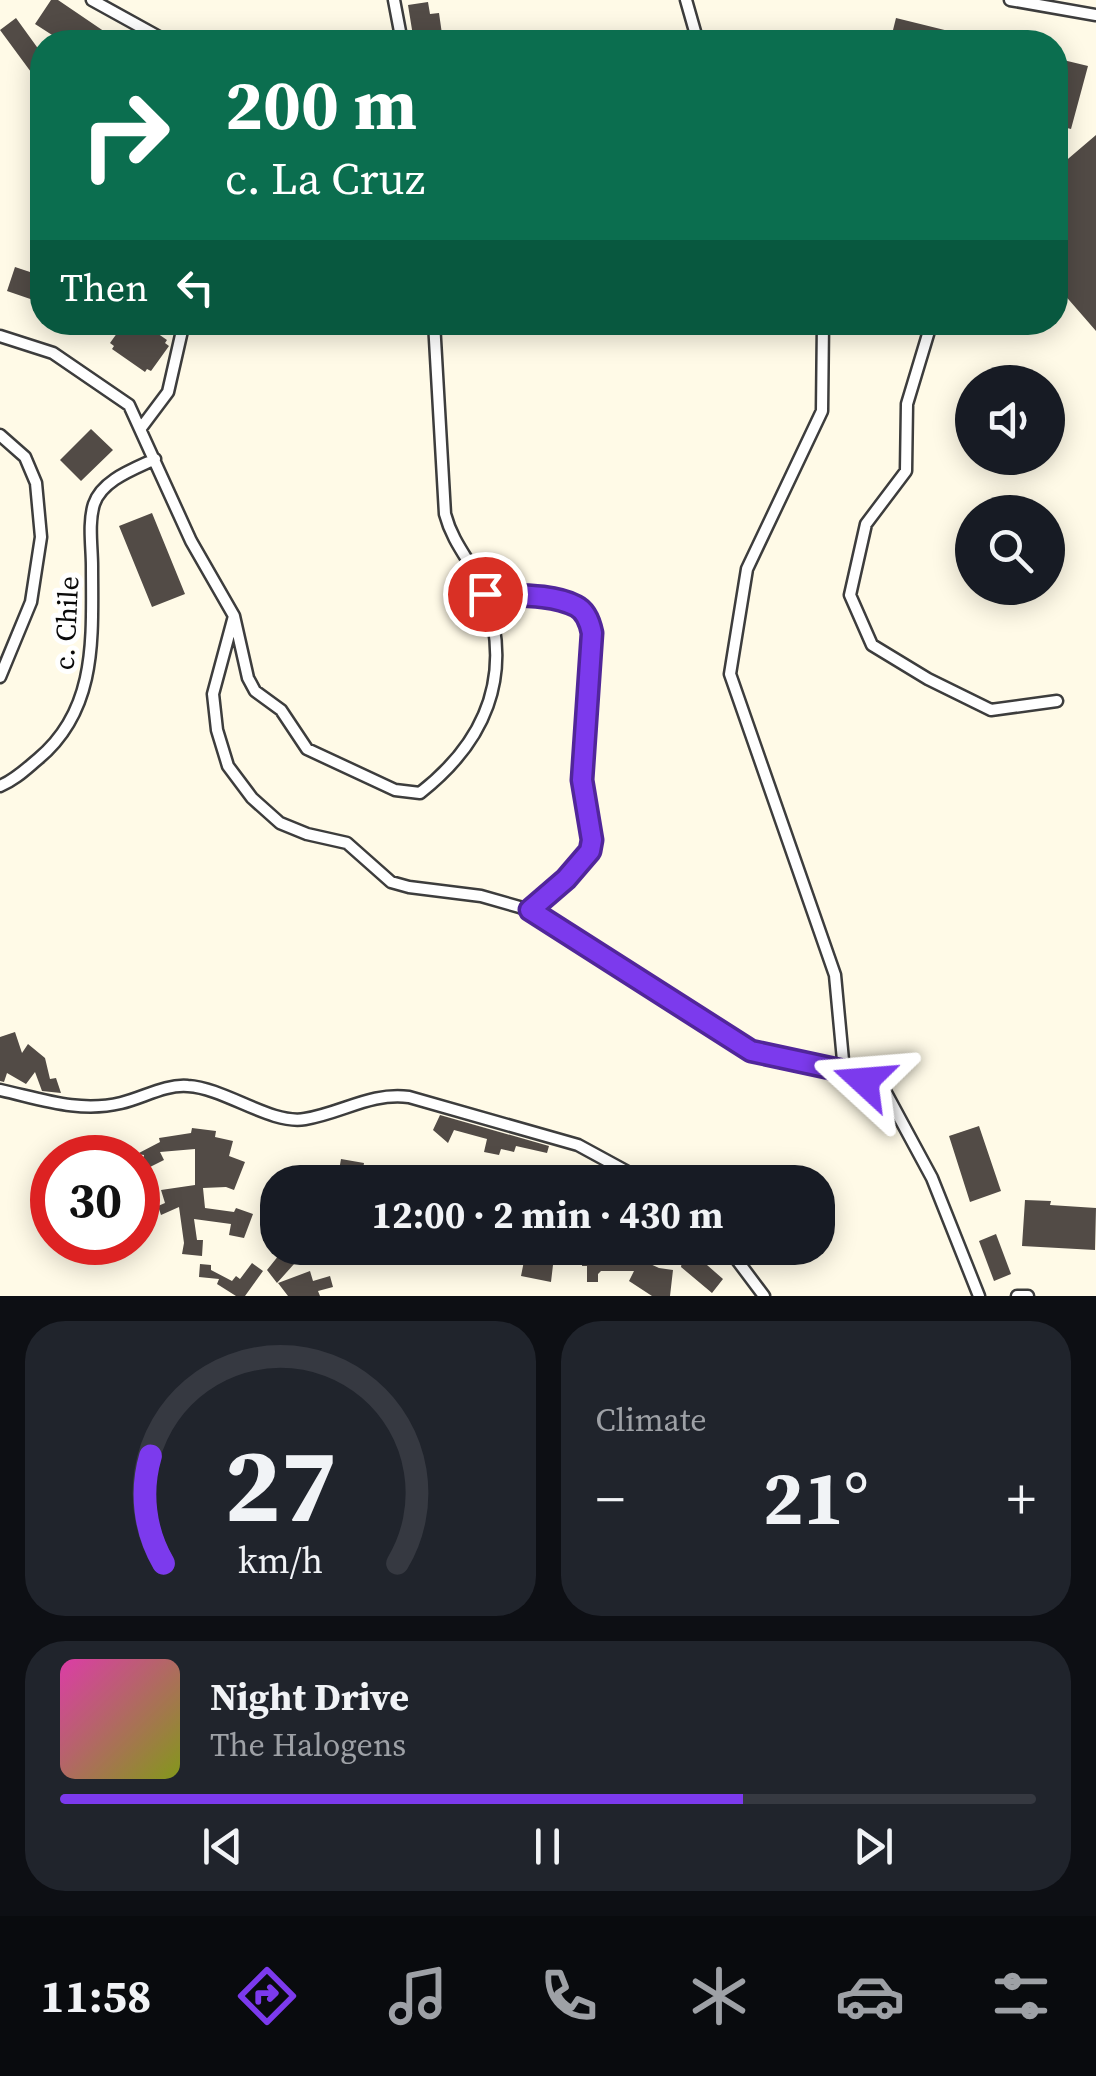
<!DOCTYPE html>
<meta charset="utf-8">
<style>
:root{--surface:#171b24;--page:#20242c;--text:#f1f3f6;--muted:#9ea1a6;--line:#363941;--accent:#7c3aed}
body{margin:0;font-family:"Source Serif 4",serif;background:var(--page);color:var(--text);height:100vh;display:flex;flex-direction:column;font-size:38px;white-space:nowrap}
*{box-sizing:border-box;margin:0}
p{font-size:32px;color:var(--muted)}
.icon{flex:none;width:55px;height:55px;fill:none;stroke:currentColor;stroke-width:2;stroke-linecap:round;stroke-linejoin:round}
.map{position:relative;height:1296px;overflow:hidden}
.panel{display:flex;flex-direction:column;gap:25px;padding:25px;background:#0d0f14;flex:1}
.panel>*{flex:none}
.banner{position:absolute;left:30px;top:30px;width:1038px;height:305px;border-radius:40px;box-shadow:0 5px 25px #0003;background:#0b6e4f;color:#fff;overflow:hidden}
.fabs{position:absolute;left:955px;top:365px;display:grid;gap:20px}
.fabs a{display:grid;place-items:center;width:110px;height:110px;border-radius:50%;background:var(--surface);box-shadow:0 5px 25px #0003;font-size:50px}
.speed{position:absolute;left:30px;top:1135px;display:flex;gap:20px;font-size:50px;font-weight:700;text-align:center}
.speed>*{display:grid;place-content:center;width:130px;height:130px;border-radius:50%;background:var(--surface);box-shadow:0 5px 25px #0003;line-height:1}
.speed .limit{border:15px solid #d22;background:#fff;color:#111}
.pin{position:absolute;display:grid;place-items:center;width:85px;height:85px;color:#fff;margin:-42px;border:5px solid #fff;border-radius:50%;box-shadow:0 2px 10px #0007}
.me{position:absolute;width:110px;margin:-55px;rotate:289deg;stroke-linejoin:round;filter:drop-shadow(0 0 8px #0008)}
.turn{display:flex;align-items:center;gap:35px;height:210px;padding:0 30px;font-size:45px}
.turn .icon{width:130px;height:130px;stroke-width:2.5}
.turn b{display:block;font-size:70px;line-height:85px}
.then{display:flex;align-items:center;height:95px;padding:0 30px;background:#0003;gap:20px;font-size:38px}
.big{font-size:75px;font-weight:700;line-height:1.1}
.panel .card{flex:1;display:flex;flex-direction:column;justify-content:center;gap:15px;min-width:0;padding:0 35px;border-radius:40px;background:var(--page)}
.panel .dial{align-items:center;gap:0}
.dial svg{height:260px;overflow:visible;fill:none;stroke:var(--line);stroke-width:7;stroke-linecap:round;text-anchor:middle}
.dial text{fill:var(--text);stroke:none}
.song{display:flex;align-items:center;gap:30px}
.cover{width:120px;height:120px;border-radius:15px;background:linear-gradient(135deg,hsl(320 70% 55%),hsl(70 70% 35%))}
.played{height:10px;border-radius:5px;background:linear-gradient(90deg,var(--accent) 70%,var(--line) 70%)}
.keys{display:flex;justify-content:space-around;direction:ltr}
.heat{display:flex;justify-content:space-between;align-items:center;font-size:55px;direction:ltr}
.panel .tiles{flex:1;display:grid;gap:25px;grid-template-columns:1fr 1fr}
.card:last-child{grid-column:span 2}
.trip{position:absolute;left:260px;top:1165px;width:575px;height:100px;border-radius:40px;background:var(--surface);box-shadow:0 5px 25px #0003;font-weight:700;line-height:100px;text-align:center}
.tabs{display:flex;height:160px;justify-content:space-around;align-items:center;background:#090b0e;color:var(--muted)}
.tabs .icon{width:70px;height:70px}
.tabs .selected{color:var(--accent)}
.tabs b{font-size:45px;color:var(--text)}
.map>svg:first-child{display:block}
</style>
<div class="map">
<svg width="1096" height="1296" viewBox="0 0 1096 1296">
<rect width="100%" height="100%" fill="#fffae7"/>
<path fill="#524b46" d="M51,0H58L111,36L106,42H63L35,24Z
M428,2L430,14L439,13L443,41L414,42L408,5Z
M16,18L42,54V87L0,30Z
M896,18L981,39L980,42H890Z
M1055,58L1088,66L1071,129L1055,125Z
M1096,135V331L1056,285L1065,277L1055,264V170Z
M15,267L42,276V303L7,291Z
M125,322H141L167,340L165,343L169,346L151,371L147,369L145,372L112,349L114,346L110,343Z
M91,429L113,450L81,481L60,460Z
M152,513L185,594L152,607L119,526Z
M15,1032L22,1053L28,1044L45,1058L50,1079L56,1078L61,1093L42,1091L35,1072L26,1084L7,1073L4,1082L0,1081V1037Z
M440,1115L549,1146L547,1153L516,1146L514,1152L501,1149L499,1155L484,1152L487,1139L454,1130L448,1143L433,1130Z
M979,1126L1001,1191L970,1202L949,1136Z
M192,1128L216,1131L215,1137L233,1141L229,1156L245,1162L234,1190L226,1187L203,1188L205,1208L234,1212L236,1208L253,1214L244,1238L229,1235L231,1224L194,1219L197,1240H203L202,1256L182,1254L184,1243L179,1207L161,1215L158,1206L165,1203L161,1190L195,1185V1149L160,1152L164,1160L148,1168L143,1159L144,1155L137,1154L160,1142L159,1138L191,1133Z
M341,1159L364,1163L361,1182H337Z
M1025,1200L1051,1201L1050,1205L1096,1208L1095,1250L1022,1246Z
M996,1234L1011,1274L994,1281L979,1241Z
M272,1248H301L303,1254L277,1283L267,1270L279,1255Z
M507,1248H555L551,1282L521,1276L525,1256L506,1252Z
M583,1248L597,1249V1257H635L659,1268L673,1270L670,1296H652L629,1281L634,1271H601L598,1274V1282H587V1266H582Z
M683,1256L699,1258L723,1279L712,1293L681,1267Z
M252,1263L263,1271L245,1296H236L217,1284L219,1279L199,1277L200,1264L211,1265V1270L232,1281L236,1276L240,1279Z
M310,1271L313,1281L330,1276L333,1287L318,1291L320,1296H288L278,1283Z"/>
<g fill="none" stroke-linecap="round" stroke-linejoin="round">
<g stroke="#3d3d3d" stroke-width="15">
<path id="street" d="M92,0L168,42
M394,0L402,42
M686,0L698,42
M1010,0L1096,15
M823,322L822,411L747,569L730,674L835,975L844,1071
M924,322L929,331L907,404L906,471L866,524L850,595L872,645L928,679L991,710L1057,701
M0,336L53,353L129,405L191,541L234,616L213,694L217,730L228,766L252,798L280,823L307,834L347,843L391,882L409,887L481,896L530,910L751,1051L844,1071L885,1091L932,1178L979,1296
M141,428L168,392L184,322
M0,435L25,457L36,483L41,537L31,602L0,677
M485,594C521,597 583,590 592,633L582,780L593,840L590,851L566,879L530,910
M234,616L248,678L255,691L281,710L307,749L395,790L420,793C485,742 513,677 486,596C476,566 454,548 445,514L434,322
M0,786C15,780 26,769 38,759C98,709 92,637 92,566C92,547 88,523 94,504C102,480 134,469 155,459
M0,1090C41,1099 79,1113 121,1103C143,1098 165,1084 188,1086C225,1088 271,1125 305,1119C342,1113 371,1092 409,1097L578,1145L646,1182
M728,1248L764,1296
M1017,1296H1028"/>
</g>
<use href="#street" stroke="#fff" stroke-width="10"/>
</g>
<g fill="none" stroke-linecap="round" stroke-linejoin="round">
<g stroke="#51269a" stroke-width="25">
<path id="route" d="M485,594C512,596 551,593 576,606C586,611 590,623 592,633L582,780L592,840L590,851L566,879L530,910L751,1051L844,1071L864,1081"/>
</g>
<use href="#route" stroke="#7c3aed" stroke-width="18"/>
</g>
<g text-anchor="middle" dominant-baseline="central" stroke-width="10" stroke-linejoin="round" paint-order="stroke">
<g font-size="28" fill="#0a0a0a" stroke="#fff">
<text transform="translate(66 623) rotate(-87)">c. Chile</text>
</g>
</g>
</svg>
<div class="fabs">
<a><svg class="icon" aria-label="sound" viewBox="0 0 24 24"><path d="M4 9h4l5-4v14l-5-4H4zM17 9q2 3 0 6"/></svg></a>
<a><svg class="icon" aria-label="search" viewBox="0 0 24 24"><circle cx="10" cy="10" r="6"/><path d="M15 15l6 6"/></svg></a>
</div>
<div class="speed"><div class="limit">30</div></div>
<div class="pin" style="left:485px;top:594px;background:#d93025"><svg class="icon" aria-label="arrive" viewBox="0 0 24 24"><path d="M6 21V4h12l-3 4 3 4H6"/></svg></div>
<svg class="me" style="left:864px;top:1081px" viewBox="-20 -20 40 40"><path d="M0-17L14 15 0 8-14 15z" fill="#7c3aed" stroke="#fff" stroke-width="4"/></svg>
<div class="trip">12:00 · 2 min · 430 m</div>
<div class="banner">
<div class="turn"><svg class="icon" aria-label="right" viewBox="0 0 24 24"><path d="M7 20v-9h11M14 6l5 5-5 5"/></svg><div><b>200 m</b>c. La Cruz</div></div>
<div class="then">Then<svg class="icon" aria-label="left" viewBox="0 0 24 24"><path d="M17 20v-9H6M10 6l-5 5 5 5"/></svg></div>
</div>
</div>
<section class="panel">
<div class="tiles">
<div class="card dial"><svg viewBox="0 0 100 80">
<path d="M14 69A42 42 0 1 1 86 69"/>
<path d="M14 69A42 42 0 0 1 10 36" stroke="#7c3aed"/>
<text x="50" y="56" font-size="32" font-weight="700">27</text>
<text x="50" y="72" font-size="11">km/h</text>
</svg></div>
<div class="card"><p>Climate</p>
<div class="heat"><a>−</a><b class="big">21°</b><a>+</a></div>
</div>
<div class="card">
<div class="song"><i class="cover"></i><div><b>Night Drive</b><p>The Halogens</p></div></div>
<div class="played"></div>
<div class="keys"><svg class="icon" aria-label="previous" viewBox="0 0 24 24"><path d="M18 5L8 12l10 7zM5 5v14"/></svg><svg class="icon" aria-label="pause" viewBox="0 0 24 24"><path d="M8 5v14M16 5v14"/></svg><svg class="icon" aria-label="next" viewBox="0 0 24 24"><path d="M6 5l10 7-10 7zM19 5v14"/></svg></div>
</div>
</div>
</section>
<nav class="tabs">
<b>11:58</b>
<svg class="icon selected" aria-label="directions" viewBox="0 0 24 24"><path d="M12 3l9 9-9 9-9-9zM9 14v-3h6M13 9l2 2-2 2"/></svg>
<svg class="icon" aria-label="music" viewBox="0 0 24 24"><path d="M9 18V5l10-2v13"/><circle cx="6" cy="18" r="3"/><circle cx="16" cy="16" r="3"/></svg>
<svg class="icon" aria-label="phone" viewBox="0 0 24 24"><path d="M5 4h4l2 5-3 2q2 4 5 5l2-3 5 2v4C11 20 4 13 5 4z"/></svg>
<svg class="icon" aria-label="climate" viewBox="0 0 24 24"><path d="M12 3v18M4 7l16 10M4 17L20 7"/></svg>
<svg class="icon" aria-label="car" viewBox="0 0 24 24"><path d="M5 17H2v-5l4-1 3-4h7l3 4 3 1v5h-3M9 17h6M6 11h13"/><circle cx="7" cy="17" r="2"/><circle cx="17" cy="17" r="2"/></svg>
<svg class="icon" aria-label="filters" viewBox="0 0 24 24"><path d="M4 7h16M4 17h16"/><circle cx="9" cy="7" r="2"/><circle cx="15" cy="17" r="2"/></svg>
</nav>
